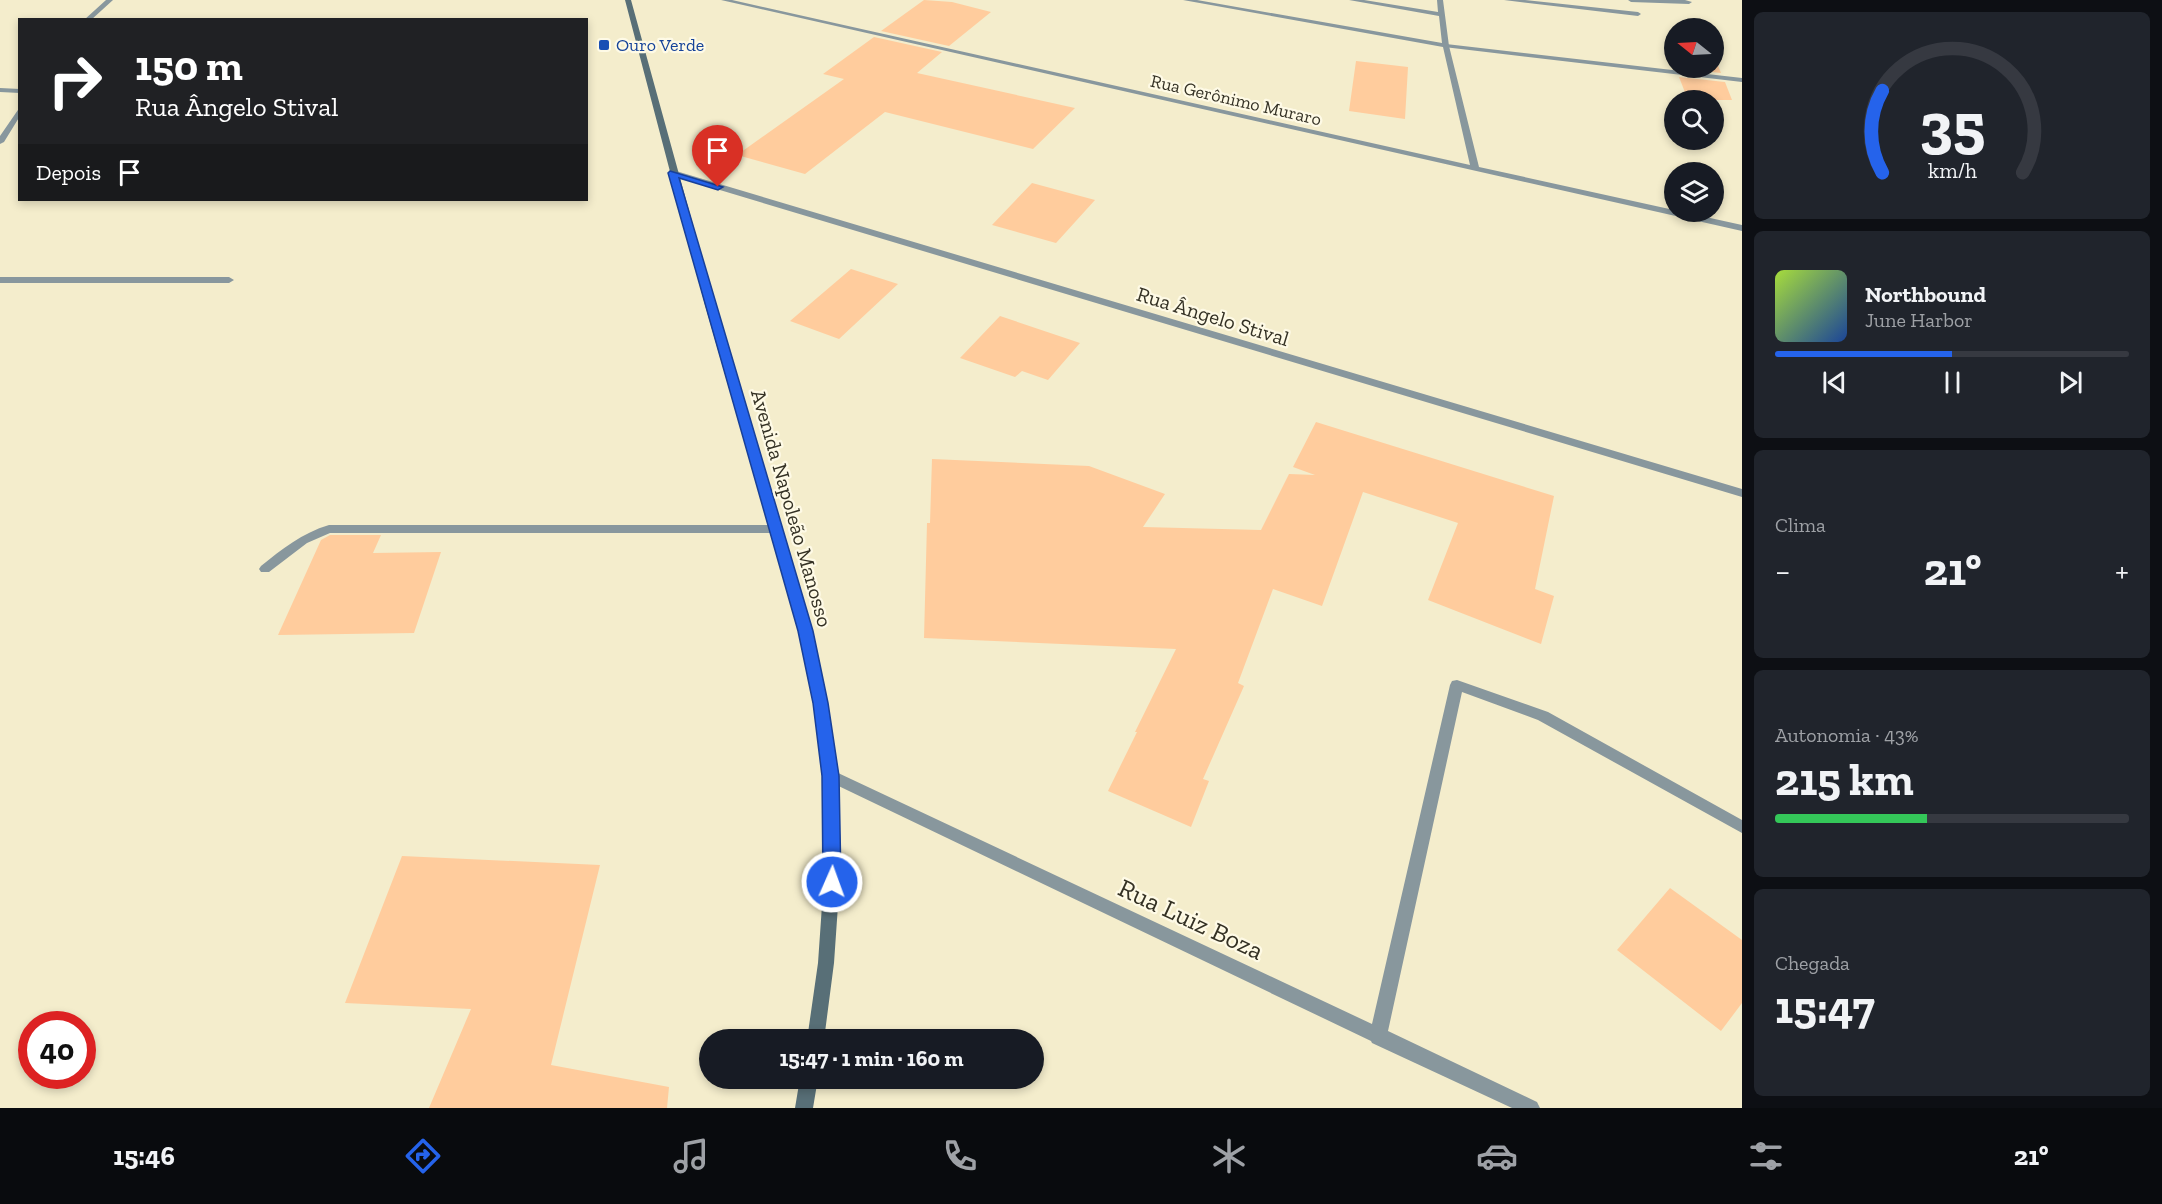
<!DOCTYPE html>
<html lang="pt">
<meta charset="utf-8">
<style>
:root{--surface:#171b24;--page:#20242c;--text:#f1f3f6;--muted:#9ea1a6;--line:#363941;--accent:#2563eb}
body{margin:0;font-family:"Zilla Slab",serif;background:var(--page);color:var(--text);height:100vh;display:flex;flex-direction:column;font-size:22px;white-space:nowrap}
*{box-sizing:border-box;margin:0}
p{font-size:20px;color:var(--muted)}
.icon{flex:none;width:33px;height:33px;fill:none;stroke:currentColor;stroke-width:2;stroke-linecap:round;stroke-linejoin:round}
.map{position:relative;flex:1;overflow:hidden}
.panel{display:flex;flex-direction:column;gap:12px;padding:12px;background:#0d0f14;width:420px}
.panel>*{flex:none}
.banner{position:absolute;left:18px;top:18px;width:570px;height:183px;border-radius:0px;box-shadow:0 3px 9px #0003;background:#202124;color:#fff;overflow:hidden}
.needle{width:39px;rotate:288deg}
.fabs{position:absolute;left:1664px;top:18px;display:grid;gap:12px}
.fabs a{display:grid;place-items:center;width:60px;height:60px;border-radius:50%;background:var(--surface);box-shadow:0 3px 9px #0003;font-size:30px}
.speed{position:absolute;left:18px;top:1011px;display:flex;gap:12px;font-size:30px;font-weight:700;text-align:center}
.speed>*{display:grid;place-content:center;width:78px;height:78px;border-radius:50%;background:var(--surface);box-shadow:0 3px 9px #0003;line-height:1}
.speed .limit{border:9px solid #d22;background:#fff;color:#111}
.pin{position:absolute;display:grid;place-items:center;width:51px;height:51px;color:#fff;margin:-62px -26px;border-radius:50% 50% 50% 0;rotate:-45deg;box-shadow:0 0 6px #0007}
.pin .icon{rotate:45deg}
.me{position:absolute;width:66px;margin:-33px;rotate:2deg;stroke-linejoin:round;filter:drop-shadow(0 0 4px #0008)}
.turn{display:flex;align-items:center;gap:21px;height:126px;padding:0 18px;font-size:27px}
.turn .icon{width:78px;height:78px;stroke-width:2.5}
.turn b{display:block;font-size:42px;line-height:51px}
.then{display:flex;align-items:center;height:57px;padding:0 18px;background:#0003;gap:12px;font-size:22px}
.big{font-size:45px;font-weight:700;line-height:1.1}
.panel .tile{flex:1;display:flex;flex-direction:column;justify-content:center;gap:9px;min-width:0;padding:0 21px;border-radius:9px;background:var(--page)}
.panel .dial{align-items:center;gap:0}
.dial svg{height:156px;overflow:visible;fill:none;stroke:var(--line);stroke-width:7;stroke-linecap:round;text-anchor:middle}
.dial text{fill:var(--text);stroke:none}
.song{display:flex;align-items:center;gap:18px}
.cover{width:72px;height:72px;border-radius:9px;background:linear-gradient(135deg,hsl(80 70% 55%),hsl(220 70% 35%))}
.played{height:6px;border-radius:3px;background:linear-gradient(90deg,var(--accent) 50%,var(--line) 50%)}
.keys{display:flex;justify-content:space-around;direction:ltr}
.heat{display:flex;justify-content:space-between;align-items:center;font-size:33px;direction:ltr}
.charge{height:9px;border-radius:4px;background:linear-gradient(90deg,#34c759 43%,var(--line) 0)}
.trip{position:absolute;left:699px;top:1029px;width:345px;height:60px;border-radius:30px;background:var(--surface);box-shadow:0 3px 9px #0003;font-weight:700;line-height:60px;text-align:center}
.tabs{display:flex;height:96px;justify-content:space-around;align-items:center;background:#090b0e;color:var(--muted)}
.tabs .icon{width:42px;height:42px}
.tabs .active{color:var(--accent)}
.tabs b{font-size:27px;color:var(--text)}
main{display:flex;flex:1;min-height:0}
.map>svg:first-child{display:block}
</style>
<main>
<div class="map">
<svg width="1742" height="1108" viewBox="0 0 1742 1108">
<rect width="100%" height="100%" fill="#f4edcc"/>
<path fill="#ffcc9d" d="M924,0L952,2L991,12L949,46L881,31Z
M874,37L942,52L917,73L1075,108L1033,149L885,112L805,174L737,155L844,79L823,74Z
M1713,53L1721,73L1676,68H1713Z
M1356,61L1408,67L1405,119L1349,111Z
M1679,77L1725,82L1732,100H1688Z
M1032,183L1095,200L1056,243L992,225Z
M851,269L898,284L839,339L790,321Z
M1000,316L1080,343L1048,380L1022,371L1015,377L960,358Z
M1316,422L1554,496L1535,589L1554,596L1541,644L1428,600L1458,523L1363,492L1322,606L1273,589L1238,683L1244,686L1203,779L1209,781L1191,827L1108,791L1137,732H1135L1176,649L924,638L927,523H930L932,459L1089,466L1165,494L1143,527L1261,530L1289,474L1315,475L1293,467Z
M330,535H381L373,553L441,552L414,633L278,635L321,540Z
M402,856L600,865L551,1065L669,1087L667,1108H429L471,1009L345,1003Z
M1670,888L1742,940V1003L1721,1031L1617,950Z"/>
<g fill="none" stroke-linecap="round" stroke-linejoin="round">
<path fill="#88979d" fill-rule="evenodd" d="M1504,0H1525L1638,12L1641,14L1638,16Z
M1628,0H1685L1692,2L1689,4L1631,2Z
M1446,44L1742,78V82L1444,47L1443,46Z
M0,277H229L234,280L229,283H0Z
M329,525H776L782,529L776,533H330L307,543L269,572H261L259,569L261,566C282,549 302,533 329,525Z"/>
<path fill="#88979d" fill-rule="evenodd" d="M106,0H113L91,20H84Z
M721,0H732L1470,165L1443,47L1183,0H1197L1442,43L1439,16L1349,0H1364L1438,12L1437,0H1443L1449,46L1479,167L1742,225V231Z
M0,88L20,89V93L0,92Z
M20,107V116L4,142L0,144V136Z
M670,171H676L1742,489V497L670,175Z
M1457,680L1548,712L1742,820V833L1538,720L1462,692L1388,1031L1537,1102L1540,1108H1512L1372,1043L1371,1041L826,780L824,776L826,772L831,770L836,772L1372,1024L1450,685L1452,681Z"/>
<path fill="#586f77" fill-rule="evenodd" d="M625,0H631L715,305L811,631L827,703L838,776L841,862L834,963L824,1040H807L818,963L825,862L824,776L813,703L799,631L705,305Z
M800,1078H818L813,1108H795Z"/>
</g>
<path fill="#2563eb" stroke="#184099" stroke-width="1.5" d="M670,171L723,187L718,190L679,178L813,631L828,703L839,776L841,882L838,888L832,890L826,888L823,882L822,776L813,703L798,631L668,173Z"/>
<rect fill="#1a4fb4" stroke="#fefae6" stroke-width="2" x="598" y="39" width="12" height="12" rx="3"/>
<g text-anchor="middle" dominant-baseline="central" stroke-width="4.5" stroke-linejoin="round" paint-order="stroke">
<g font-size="18" fill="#164399" stroke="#fefae6" text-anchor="start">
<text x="616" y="45">Ouro Verde</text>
</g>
<g font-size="18" fill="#343124" stroke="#fefae6">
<text transform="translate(1236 100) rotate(13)">Rua Gerônimo Muraro</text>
</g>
<g font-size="21" fill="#343124" stroke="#fefae6">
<text transform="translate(1213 316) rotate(17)">Rua Ângelo Stival</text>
<text transform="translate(792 508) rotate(74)">Avenida Napoleão Manosso</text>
</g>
<g font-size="26" fill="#343124" stroke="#fefae6">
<text transform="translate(1191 919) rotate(25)">Rua Luiz Boza</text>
</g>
</g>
</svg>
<div class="fabs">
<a><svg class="needle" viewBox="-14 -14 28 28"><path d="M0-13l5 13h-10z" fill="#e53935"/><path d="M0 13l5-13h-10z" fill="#9ea1a6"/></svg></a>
<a><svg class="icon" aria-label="search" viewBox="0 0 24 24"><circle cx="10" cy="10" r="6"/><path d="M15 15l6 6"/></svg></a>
<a><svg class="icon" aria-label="layers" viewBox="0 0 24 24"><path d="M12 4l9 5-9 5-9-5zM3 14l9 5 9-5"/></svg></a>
</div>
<div class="speed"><div class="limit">40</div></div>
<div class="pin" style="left:718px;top:187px;background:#d93025"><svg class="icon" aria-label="arrive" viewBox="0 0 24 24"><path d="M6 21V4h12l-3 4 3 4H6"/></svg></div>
<svg class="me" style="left:832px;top:882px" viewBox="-20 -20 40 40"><circle r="17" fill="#2563eb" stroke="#fff" stroke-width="3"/><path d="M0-11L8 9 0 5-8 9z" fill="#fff"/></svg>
<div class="trip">15:47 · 1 min · 160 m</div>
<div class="banner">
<div class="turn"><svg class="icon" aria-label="right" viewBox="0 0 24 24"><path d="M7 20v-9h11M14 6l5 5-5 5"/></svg><div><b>150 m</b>Rua Ângelo Stival</div></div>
<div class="then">Depois<svg class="icon" aria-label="arrive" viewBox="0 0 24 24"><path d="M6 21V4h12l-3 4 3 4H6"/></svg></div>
</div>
</div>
<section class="panel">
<div class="tile dial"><svg viewBox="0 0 100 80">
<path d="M14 69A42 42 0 1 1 86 69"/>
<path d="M14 69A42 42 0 0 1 14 27" stroke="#2563eb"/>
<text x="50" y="56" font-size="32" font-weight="700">35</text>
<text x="50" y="72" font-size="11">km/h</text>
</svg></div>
<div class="tile">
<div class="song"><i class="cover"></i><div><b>Northbound</b><p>June Harbor</p></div></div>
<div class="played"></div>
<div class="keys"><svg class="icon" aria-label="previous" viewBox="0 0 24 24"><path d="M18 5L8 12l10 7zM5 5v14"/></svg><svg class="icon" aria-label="pause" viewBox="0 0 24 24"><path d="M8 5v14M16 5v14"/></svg><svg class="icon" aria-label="next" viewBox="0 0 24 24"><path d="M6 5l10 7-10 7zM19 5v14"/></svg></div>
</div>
<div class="tile"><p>Clima</p>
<div class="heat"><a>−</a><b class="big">21°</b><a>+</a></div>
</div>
<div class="tile"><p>Autonomia · 43%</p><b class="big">215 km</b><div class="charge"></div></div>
<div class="tile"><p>Chegada</p><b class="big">15:47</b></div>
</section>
</main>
<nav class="tabs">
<b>15:46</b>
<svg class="icon active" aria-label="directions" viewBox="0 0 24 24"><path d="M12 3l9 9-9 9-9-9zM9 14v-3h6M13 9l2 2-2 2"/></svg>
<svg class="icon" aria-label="music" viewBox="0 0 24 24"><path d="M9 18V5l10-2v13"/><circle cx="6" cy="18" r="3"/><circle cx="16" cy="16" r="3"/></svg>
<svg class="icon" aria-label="phone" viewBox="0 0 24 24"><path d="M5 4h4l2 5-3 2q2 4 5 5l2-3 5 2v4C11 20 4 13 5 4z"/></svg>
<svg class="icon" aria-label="climate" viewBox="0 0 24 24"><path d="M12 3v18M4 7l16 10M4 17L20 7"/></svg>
<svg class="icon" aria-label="car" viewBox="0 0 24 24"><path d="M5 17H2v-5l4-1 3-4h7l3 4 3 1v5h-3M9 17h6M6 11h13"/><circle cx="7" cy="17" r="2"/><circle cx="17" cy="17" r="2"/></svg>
<svg class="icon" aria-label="filters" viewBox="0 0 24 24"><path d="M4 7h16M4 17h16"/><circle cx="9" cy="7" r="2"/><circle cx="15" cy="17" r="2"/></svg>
<b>21°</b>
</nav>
